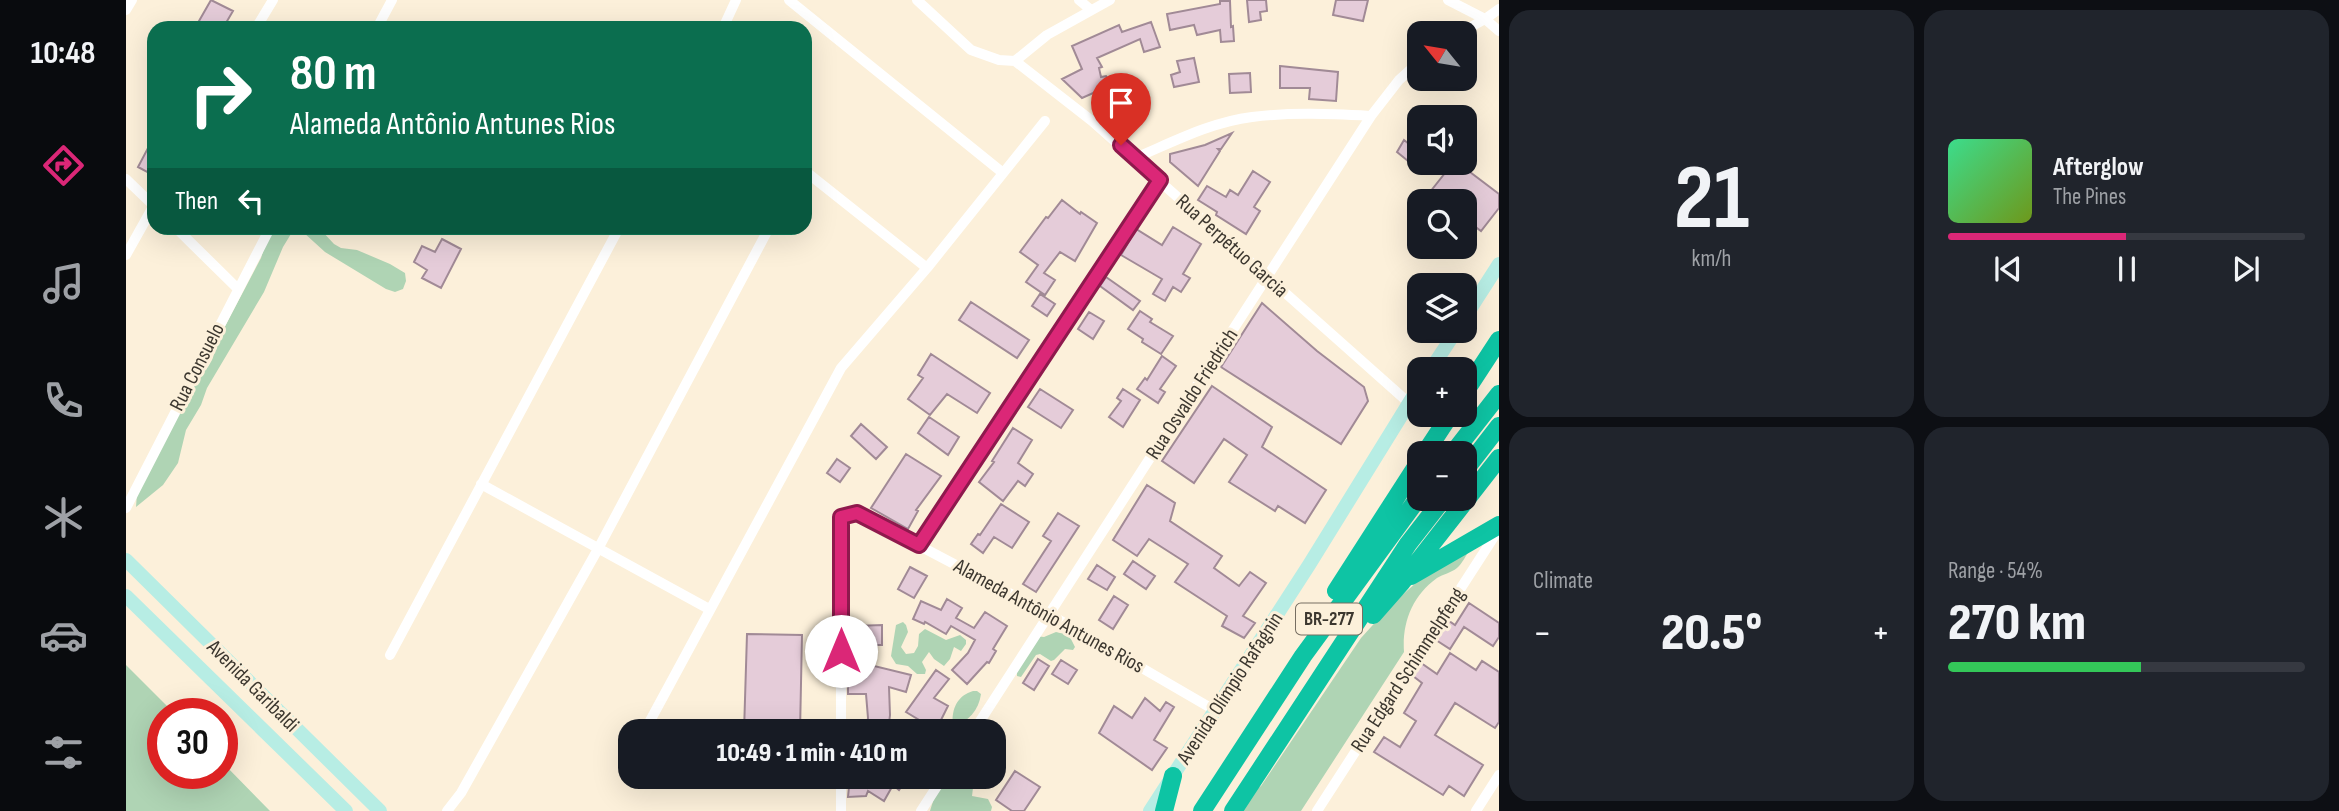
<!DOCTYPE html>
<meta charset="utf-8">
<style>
:root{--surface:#171b24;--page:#20242c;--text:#f1f3f6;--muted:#9ea1a6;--line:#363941;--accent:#db2777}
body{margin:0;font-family:"Sofia Sans Condensed",sans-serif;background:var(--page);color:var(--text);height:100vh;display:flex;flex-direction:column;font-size:26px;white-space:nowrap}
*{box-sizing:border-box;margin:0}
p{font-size:23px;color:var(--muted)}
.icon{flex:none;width:38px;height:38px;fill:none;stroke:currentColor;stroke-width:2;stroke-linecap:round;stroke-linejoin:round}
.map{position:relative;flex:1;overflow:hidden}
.sheet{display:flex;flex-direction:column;gap:10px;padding:10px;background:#0d0f14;width:840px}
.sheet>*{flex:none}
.guide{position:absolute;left:21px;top:21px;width:665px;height:214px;border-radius:21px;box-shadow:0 7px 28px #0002;background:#0b6e4f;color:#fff;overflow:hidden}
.needle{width:46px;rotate:300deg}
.controls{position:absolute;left:1281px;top:21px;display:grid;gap:14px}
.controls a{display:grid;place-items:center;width:70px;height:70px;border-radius:14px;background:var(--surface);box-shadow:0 7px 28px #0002;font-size:35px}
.speed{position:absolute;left:21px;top:698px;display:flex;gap:14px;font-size:35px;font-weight:700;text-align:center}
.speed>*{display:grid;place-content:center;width:91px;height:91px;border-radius:50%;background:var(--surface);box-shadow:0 7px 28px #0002;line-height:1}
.speed .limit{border:10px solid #d22;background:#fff;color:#111}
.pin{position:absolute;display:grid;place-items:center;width:60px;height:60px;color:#fff;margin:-72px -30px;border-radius:50% 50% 50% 0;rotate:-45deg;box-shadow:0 0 7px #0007}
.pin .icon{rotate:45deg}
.me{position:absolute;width:77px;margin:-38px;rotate:0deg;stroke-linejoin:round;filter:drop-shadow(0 0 5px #0008)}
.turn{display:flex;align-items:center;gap:24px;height:147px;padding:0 28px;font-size:32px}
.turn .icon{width:91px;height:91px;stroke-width:2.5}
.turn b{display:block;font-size:49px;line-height:60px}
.then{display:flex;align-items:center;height:66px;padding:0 28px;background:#0003;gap:14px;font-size:26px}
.big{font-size:52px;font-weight:800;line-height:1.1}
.sheet .widget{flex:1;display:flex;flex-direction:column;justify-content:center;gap:10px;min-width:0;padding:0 24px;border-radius:21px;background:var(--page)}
.sheet .dial{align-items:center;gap:0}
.dial b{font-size:91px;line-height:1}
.song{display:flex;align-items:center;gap:21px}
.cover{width:84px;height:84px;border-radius:10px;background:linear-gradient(135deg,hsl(150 70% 55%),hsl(80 70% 35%))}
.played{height:7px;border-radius:4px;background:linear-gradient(90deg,var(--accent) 50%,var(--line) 50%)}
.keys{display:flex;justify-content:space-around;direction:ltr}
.heat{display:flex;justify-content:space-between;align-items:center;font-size:38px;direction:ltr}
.charge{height:10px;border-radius:5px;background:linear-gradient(90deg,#34c759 54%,var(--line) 0)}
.sheet .tiles{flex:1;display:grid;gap:10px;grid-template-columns:repeat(2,1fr)}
.trip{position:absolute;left:492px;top:719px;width:388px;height:70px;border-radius:21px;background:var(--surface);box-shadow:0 7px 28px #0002;font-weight:800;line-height:70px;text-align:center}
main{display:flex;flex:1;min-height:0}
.tab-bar{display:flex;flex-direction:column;width:126px;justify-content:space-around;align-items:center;background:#090b0e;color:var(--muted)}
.tab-bar .icon{width:49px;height:49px}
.tab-bar .on{color:var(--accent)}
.tab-bar b{font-size:32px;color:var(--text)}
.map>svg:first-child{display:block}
</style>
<main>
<nav class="tab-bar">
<b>10:48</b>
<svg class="icon on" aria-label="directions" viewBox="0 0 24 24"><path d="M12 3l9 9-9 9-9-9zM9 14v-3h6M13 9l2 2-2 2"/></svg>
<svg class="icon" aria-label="music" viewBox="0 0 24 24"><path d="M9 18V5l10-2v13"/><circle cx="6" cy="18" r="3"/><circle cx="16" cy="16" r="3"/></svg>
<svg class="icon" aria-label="phone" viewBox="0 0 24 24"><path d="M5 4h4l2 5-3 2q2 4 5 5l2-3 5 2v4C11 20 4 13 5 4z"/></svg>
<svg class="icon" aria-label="climate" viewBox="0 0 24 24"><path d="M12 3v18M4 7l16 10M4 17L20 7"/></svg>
<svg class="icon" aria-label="car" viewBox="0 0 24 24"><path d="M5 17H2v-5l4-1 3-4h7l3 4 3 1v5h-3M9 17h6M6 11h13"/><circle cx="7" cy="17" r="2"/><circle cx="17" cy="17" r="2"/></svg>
<svg class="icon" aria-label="filters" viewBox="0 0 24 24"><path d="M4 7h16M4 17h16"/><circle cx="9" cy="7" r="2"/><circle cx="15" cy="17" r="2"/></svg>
</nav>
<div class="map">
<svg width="1373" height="811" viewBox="0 0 1373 811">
<rect width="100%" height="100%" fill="#fcf0da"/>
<path fill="#afd4b4" d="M149,228H188L195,230L208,244L215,248L231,250L264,264L279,273L280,281L277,289L269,292L260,289L199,252L177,232L168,229L157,247L138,292L81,388L75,405L60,430L52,463L37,485L10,507L11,493L70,378L82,367L86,360L96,332L135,258L141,239Z
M1344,550C1340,555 1336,564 1331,568C1325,573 1317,574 1311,578C1286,596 1276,623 1278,652L1175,811H1113L1124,794L1135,786L1235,638L1265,605L1291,582Z
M777,622L780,625L782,632L775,647L780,654L788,653L792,646L793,634L799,629L820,640L834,635L840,640V644L835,651L828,647L824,659L818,666L808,659L803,652L796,662L800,670L799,674H791L782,666L770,664L765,656L770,625Z
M930,632L943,635L949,647L947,650L939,649L928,660L925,661L914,654L910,655L895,677L891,676V672L909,636L918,637Z
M0,665L49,714H37V774H96V762L144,811H0Z
M847,691H851L855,694C853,710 842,722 827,727C825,711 830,696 847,691Z
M826,777H844L847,788L846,796L862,799L866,807L865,811H804C809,796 811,784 826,777Z"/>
<path fill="#e5ccd9" stroke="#a18a96" stroke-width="2" d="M85,0L107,11L97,28H69Z
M1121,0H1140L1141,11L1134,12L1135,20L1123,22Z
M1210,0H1242L1237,21L1207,15Z
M1094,1H1104L1105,27L1107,26L1108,41L1095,42L1094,30L1071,35L1068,25L1044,30L1041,14L1094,4Z
M1025,22L1034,47L1018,52L1014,39L971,58L976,67L973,68L975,77L980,76L988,90L1010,80L1016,95L985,111L976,89L956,98L936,79L956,69L946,46L993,25L996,32Z
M1068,58L1073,82L1048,87L1045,75L1054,72L1051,61Z
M1154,66L1212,72L1210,101L1183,99L1184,88H1154Z
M1124,73L1125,92L1104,93L1103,74Z
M1106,133L1095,149H1092L1094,151L1072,186L1044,162V154L1079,145Z
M1278,140L1293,152V170L1271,152Z
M22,148L28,151V163L23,173L12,167Z
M1327,163H1332L1373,194V208L1355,231L1339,219V201H1316L1304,192Z
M1127,171L1144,182L1128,207L1134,211L1120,234L1090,215L1091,212L1072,200L1081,186L1100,197L1104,190L1112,195Z
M936,200L954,214L955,212L971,223L949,261L934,252L918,273L929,280L919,295L900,282L912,265L894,252L920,217L922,218Z
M1047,227L1075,244L1057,274L1064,278L1055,292L1047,287L1039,301L1027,294L1036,279L995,255L1010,229L1036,245Z
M316,239L335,249L315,288L296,278L301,270L288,262L296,246L309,252Z
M980,277L1014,301L1007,310L974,286Z
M914,294L929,304L921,316L906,306Z
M845,302L903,340L891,358L833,320Z
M1136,303L1191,351L1238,387L1242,401L1215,444L1095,367Z
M1014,311L1026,319L1024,322L1047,336L1035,354L1016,342L1017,339L1002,329Z
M963,312L978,321L967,339L952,329Z
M805,354L864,393L851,413L821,394L804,415L782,399L797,378L792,375Z
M1036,356L1050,366L1034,389L1039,392L1032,403L1011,389L1019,378L1021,380Z
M1086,386L1146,427L1136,447L1200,490L1179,523L1152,506L1149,511L1103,482L1121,455L1098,439L1068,483L1036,461Z
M914,389L947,410L935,428L902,407Z
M997,389L1014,400L997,427L983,417L995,401L991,398Z
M803,417L833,437L822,455L792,433Z
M735,424L761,447L750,459L725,436Z
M887,428L906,440L892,463L907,474L899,486L892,481L877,501L853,482L868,462L866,461Z
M780,454L815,476L790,510L792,511L782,529L745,508Z
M711,459L724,468L714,482L701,473Z
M1021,485L1049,503L1044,521L1096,556L1088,568L1113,586L1124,572L1140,583L1117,616L1129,623L1118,638L1096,626L1101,616L1049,582L1062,564L1023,539L1011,556L987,540Z
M875,504L903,522L886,548L868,537L857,553L845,544L852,534L854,535Z
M932,513L953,526L910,592L897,584L925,541L917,536Z
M1007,561L1029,576L1020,589L998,574Z
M971,565L989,577L981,590L962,579Z
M784,567L801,576L788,598L772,589Z
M988,596L1002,605L987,629L973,620Z
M821,599L836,608L830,618L848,628L859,612L881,626L867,649L870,651L863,663L861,662L841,684L826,670L842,653L849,640L825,626L820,634L799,622L798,624L787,619L795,601L815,610Z
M1343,603L1373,623V637L1367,646L1338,627L1324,649L1310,640L1323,621L1329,625Z
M756,625V645H748V666L785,675L780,692L763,687L764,715L762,732H740L742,718L740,694H722V681H730L729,626Z
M621,634L676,635L674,732H618Z
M1324,653L1350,670L1356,661L1373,672V722L1369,728L1329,703L1309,735L1357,765L1338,796L1323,786L1317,795L1248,752L1258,737L1274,747L1290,721L1278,713L1296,683L1287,676L1295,663L1311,674Z
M912,659L923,666L908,690L897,683Z
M935,660L951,670L942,684L926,674Z
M810,670L823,679L808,698L822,706L810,730L780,712Z
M1019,698L1034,711L1040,702L1048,707L1028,740L1041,748L1026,770L973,733L988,706L1006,718Z
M889,771L914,787L898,811H886L870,800Z
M724,777H782L773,790L767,785L758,801L742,791L740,796L722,797Z"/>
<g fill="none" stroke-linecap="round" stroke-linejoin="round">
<path stroke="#fff" stroke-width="10" d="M663,0L877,173
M791,0L845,50L873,60L889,61L966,121L1283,403
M953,0L965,10
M1322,0L1359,19L1373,31
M0,10L6,0
M130,28L147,0
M251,28L266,0
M597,28L610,0
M1334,33L1359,19L1373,9
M889,61L921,35L984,0
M1009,158C1047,142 1085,122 1126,117C1166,112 1205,114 1245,116
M679,171L801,268
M0,179L28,206
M50,228L111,288
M0,255L28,205
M355,484L583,609
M0,508L144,228
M793,545L1034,180
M264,655L493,228
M518,732L715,368L801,268L919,121
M715,732V517L731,513L923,614L1090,711
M847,732L1245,116L1273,80L1293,62
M500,767L504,759
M321,811L335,793L472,549L643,228
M715,811V777
M795,811L817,777
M1191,811L1373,529
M1350,811L1373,775"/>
<path stroke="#b7ede4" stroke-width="14" d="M1339,317L1373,264
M1305,369L1330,331
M0,560L254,811
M0,596L220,811
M1024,811L1183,565L1293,387"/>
<path stroke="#0ec4a4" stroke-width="18" d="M1339,392L1373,340
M1299,453L1324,415
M1327,453L1373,394
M1339,470L1373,426
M1285,576L1373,525
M1210,591L1293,462
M1247,615L1276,582L1373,458
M1038,811L1047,776
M1076,811L1177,656L1293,497
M1107,811L1282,544L1317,499"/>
</g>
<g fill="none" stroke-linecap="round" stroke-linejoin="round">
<g stroke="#8e194d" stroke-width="18">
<path id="route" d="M715,651V517L731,513L793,545L1034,180L995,145"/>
</g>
<use href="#route" stroke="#db2777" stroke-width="12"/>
</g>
<g text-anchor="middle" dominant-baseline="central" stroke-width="6" stroke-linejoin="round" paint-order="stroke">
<rect fill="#fcf0da" stroke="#766e62" stroke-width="2" x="1170" y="603.5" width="66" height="31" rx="5"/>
<g font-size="19" font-weight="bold" fill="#3c372f">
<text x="1203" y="619">BR-277</text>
</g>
<g font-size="21" fill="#3c372f" stroke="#fcf0da">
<text transform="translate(1106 246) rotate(42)">Rua Perpétuo Garcia</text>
<text transform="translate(71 367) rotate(-63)">Rua Consuelo</text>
<text transform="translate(1066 394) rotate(-57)">Rua Osvaldo Friedrich</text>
<text transform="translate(923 616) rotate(29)">Alameda Antônio Antunes Rios</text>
<text transform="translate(1282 670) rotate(-57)">Rua Edgard Schimmelpfeng</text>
<text transform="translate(127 686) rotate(45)">Avenida Garibaldi</text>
<text transform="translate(1104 688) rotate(-57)">Avenida Olímpio Rafagnin</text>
</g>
</g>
</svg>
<div class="controls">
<a><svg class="needle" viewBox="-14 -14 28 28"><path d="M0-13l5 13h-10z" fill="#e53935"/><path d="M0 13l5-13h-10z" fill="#9ea1a6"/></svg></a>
<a><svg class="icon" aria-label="sound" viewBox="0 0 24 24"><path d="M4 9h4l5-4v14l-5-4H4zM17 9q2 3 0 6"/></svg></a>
<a><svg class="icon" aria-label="search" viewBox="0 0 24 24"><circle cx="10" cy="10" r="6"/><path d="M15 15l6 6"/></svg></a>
<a><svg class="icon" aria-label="layers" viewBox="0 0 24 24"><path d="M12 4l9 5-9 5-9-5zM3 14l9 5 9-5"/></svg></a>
<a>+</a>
<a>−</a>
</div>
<div class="speed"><div class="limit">30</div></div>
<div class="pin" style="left:995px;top:145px;background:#d93025"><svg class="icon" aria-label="arrive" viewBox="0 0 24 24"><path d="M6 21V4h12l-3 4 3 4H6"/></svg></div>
<svg class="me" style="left:715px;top:651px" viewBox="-20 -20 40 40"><circle r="19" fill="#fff"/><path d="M0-13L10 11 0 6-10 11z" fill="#db2777"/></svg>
<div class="trip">10:49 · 1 min · 410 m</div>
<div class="guide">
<div class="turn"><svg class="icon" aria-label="right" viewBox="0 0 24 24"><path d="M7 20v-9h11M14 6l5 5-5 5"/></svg><div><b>80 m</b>Alameda Antônio Antunes Rios</div></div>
<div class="then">Then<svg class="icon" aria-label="left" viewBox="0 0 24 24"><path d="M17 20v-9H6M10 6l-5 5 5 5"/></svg></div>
</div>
</div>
<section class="sheet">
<div class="tiles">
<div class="widget dial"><b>21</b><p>km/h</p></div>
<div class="widget">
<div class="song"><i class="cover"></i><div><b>Afterglow</b><p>The Pines</p></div></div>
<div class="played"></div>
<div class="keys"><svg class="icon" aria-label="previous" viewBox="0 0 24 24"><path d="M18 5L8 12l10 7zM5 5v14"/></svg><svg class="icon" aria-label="pause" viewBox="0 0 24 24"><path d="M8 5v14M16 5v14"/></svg><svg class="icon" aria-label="next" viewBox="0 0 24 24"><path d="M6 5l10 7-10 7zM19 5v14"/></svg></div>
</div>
<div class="widget"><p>Climate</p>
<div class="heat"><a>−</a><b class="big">20.5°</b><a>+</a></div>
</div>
<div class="widget"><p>Range · 54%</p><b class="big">270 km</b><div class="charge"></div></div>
</div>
</section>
</main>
